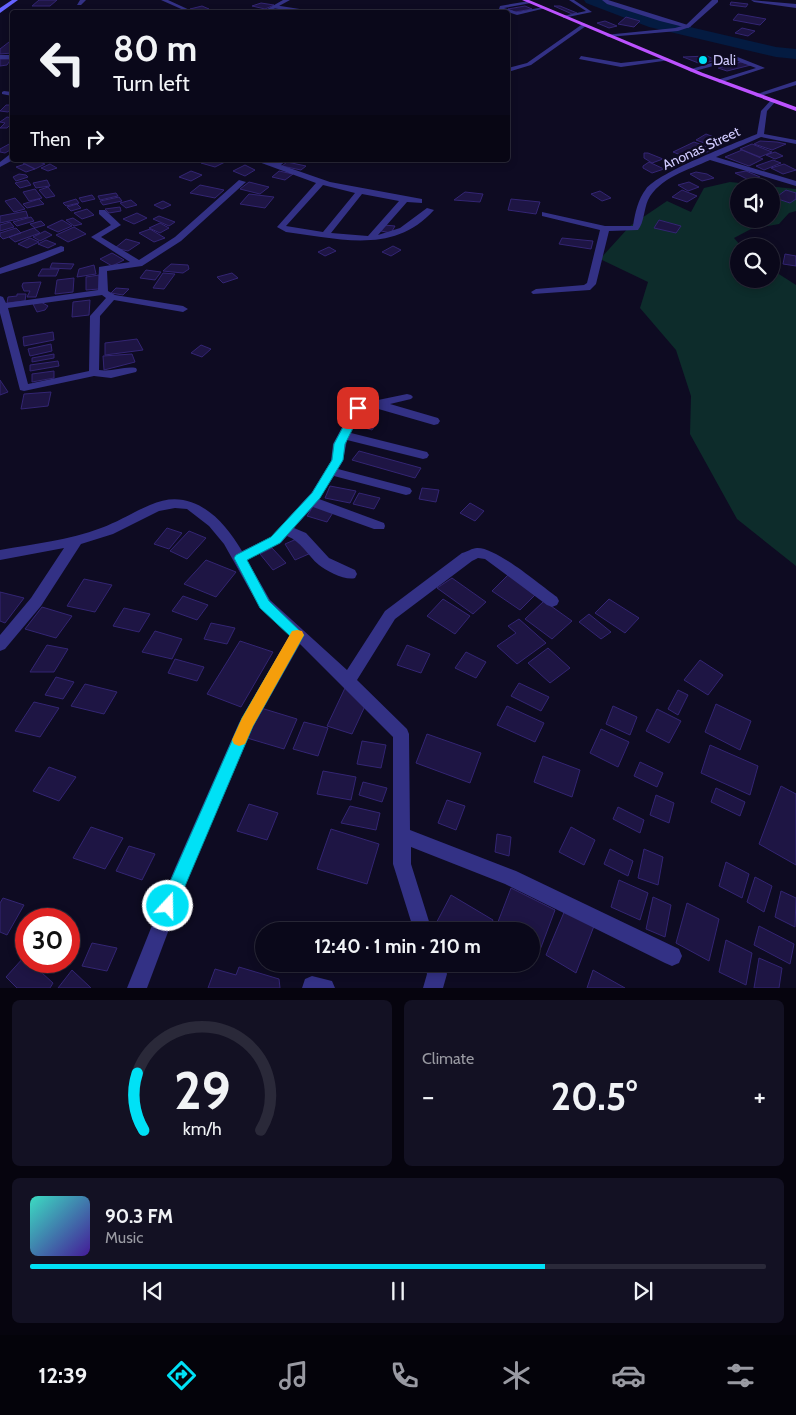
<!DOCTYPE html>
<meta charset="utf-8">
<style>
:root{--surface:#0a081a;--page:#131123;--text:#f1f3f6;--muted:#999aa2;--line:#2a2939;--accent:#00e1f6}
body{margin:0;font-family:Cabin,sans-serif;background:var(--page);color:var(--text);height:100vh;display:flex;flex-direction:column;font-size:19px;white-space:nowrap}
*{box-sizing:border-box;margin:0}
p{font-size:16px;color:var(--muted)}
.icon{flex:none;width:28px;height:28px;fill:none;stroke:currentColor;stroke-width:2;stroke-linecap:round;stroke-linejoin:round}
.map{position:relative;height:988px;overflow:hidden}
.drawer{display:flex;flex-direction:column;gap:12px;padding:12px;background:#06040e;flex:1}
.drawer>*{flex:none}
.hud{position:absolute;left:10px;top:10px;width:500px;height:152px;border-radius:5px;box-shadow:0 2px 8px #0003,0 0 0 1px var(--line);background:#0a081a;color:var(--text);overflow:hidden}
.buttons{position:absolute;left:730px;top:178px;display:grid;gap:10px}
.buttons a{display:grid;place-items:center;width:50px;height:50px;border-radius:50%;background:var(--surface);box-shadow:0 2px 8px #0003,0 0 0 1px var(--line);font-size:25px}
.speed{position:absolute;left:15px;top:908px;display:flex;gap:10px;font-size:25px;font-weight:700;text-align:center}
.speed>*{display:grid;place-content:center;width:65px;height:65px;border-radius:50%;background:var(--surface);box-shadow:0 2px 8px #0003,0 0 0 1px var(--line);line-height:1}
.speed .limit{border:8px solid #d22;background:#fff;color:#111}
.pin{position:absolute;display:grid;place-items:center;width:42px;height:42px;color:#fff;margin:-21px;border-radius:10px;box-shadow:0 2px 8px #0006}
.me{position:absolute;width:55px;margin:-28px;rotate:21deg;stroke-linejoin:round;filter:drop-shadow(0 0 4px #0008)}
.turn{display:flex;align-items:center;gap:18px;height:105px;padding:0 20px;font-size:22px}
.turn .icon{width:65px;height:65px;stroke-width:2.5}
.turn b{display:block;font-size:35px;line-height:42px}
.then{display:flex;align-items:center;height:48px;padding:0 20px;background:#0003;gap:10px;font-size:19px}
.big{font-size:38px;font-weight:700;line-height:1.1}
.drawer .tile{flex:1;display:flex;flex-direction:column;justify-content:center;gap:8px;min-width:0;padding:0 18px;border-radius:8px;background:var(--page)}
.drawer .dial{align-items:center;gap:0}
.dial svg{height:130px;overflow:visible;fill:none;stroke:var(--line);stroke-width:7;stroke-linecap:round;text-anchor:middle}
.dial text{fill:var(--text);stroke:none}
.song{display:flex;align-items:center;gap:15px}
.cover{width:60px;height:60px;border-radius:8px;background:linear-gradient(135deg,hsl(170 70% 55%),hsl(260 70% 35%))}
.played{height:5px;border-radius:2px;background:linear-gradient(90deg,var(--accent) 70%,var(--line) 70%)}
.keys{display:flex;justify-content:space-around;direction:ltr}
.heat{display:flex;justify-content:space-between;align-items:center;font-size:28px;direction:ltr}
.drawer .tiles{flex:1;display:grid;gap:12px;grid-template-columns:1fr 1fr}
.tile:last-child{grid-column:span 2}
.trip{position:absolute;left:255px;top:922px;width:285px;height:50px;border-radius:25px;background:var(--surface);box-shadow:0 2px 8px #0003,0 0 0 1px var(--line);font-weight:700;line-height:50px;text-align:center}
.tabs{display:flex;height:80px;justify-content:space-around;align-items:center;background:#04030a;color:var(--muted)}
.tabs .icon{width:35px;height:35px}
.tabs .current{color:var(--accent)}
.tabs b{font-size:22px;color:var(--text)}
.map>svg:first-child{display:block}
</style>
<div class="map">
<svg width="796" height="988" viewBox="0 0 796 988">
<rect width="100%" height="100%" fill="#0e0b22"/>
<path fill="#0d2c2b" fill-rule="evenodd" d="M730,182L796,189V211L789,213L779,224L751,229L734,238L741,246H739V279H771V269L796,285V566L737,519L690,434L691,396L676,350L640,308L648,282L600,259L630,226L667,201L691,212L704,188ZM739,186H771V219H739Z"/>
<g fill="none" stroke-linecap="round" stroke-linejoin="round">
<path fill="#041b41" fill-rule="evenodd" d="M584,0H605L660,20L776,47L796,49V59L776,57L649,27L586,3Z"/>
</g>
<path fill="#1e1544" stroke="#332573" d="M39,0H57L50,6H32Z
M731,2L748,4L746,7L730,5Z
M261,3L274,5L265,9L252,6Z
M202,6L209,9L197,12L190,9Z
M525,6L532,9L515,12L508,9Z
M554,6H560L577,13L572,14Z
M65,10L94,11L92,12H62Z
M738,14L766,19L760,25L733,20Z
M626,17L640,21L634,27L618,24Z
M605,21L617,26L609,28L597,23Z
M742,28L755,31L748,36L735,33Z
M9,42H12V53L0,54V49Z
M707,56L716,60L701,64L683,57Z
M0,59H11L7,65L0,66Z
M741,62L751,65L727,71L718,68Z
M6,105H12V109L8,112L0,111Z
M7,117L12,118V123L7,128H0L5,123L0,122Z
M706,134L727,142L715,147L696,140Z
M760,141L777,142L786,144L772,150L754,144Z
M694,142L714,149L691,159L673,152Z
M11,143L12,149L5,153L0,152V149Z
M752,144L772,152L760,157L740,149Z
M742,150L763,159L749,166L725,157Z
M775,152L783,156L775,159L766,155Z
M644,153H648L663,159L652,163L644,158Z
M31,160H34L45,164L35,169L23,163Z
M207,160H223L227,161L215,167L201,163Z
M773,160L781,163L764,170L756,166Z
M287,162L306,166L301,170L282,166Z
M649,162L664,169L652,173L643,168V166Z
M25,164L35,169L26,172L16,167Z
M50,164L57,168L48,171L41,168Z
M784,164L796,170L783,174L771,168Z
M245,165L255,170L245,176L233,171Z
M191,171L202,175L191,181L179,177Z
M279,171L293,174L285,180L272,177Z
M746,171L760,177L749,180L735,173Z
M696,172L707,174L714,178L702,181L690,174Z
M19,174L26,175L28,177L16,181L13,177Z
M27,180L31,185L20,188L15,183Z
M47,180L50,186L36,188L33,183Z
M249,182L269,187L260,194L240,189Z
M689,182L699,187L688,191L678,185Z
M200,185L224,190L215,198L190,193Z
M48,187L55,196L46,198L39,190Z
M35,189L42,198L29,201L23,192Z
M682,190L697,196L687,202L672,197Z
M786,190L796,193V199L790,203L775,198Z
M600,191L611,198L602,201L591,194Z
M465,192L483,194L480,202L454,200Z
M116,193L118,196L100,200L98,196Z
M249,194L274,197L265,208L240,204Z
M92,195L95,199L82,202L79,198Z
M119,197L122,201L103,205L100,201Z
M15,198L25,209L14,212L5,201Z
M39,199L44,204L27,208L23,204Z
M76,199L79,203L66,206L63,203Z
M511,199L540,202L536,214L508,210Z
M131,200L137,205L126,208L120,203Z
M163,201L171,205L162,209L154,205Z
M77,204L81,208L71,211L67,207Z
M120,207L121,211L109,213L105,209Z
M87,209L94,215L82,219L74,213Z
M26,211L28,217L0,223V216Z
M137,213L147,218L134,224L123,219Z
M159,216L175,222L169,226L153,219Z
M31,217L34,221L17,226L13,222Z
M73,218L82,224L74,226L66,220Z
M62,220L72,226L58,232L47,227Z
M659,220L681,226L676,233L654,228Z
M41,221L45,225L35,228L30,224Z
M10,222L14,227L0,231V225Z
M160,223L169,228L160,233L149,228Z
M384,225L395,226L391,233L381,231Z
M74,227L86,234L68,242L56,235Z
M16,228L21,233L3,239L0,236V233Z
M34,228L40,233L15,242L9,237Z
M150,229L165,238L154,242L139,233Z
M45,231L52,235L40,241L33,237Z
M30,238L39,242L27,248L18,244Z
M562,238L593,241L591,249L559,244Z
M126,239L140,243L128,251L115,248Z
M46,240L56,244L48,248L38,244Z
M393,246L401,250L391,256L382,252Z
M329,247L336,251L325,256L318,252Z
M112,253L124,260L112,266L100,259Z
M785,254L796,256V266L783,264Z
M52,263L74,264L71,269L50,268Z
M171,264L188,265L189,269L183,273L163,271Z
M94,265L96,274L77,277L79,269Z
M42,269H59L56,276H38Z
M146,270L161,272L155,280L140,278Z
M163,273L175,274L164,289L153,288Z
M232,273L238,278L223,283L217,277Z
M99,275V289L86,290V277Z
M74,278L73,292L55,294L57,280Z
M41,282L36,297H27L30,291H24L22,286L23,283Z
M116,288L129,289L123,295L111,293Z
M17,294H26L25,301L7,303L8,297L17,296Z
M90,300L89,315L72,317L73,302Z
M41,302L48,306L45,310L37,312L33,304Z
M53,332L54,340L24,346L23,337Z
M137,339L143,350L105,355V343Z
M51,344L52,351L30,356L28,349Z
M201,345L211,349L202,357L191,353Z
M54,354V358L32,362V358Z
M132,354L135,362L104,370L103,356Z
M58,361L59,366L30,371V365Z
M54,371V378L32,382V374Z
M0,380L8,392L0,395Z
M51,392L48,406L21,409L24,394Z
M363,415L379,420L372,430L355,425Z
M359,451L421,468L415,478L352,460Z
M330,486L356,491L350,503L325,498Z
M422,488L439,490L436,502L419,499Z
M359,493L380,498L374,509L353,504Z
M470,503L484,511L475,521L460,513Z
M314,505L334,511L327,522L307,516Z
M167,528L182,533L169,549L154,544Z
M189,531L206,538L187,559L170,551Z
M301,537L311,553L295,560L285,544Z
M272,548L286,563L273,570L260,554Z
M206,560L236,572L216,597L184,584Z
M509,574L537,593L520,610L492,591Z
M452,578L486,602L473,614L437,588Z
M84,579L112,585L95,612L67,606Z
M0,592L24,598L5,623L0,621Z
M183,596L208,605L197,620L172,611Z
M443,599L470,616L455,634L427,616Z
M609,599L639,618L625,633L595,613Z
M544,601L572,621L552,639L525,619Z
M42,607L72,616L56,638L25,629Z
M124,608L150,614L139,632L113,626Z
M589,614L611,632L601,639L579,622Z
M519,619L546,643L517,664L497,646L516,633L508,626Z
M211,623L235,628L227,644L204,639Z
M155,631L182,639L172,659L142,652Z
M240,641L273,652L241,707L207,694Z
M47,645L68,649L54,672H30Z
M407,645L430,654L421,673L397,665Z
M548,648L570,668L550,683L528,663Z
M466,652L486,662L476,678L455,668Z
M175,659L204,667L197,681L168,673Z
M700,660L723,675L708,695L684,680Z
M56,677L74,682L63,699L45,695Z
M519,683L549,697L541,711L511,696Z
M85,684L117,692L104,714L71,706Z
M345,688L365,706L352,734L327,726Z
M678,690L688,695L678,715L668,709Z
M34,702L59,708L40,737L15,731Z
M716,704L751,721L740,750L705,732Z
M507,706L544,723L535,742L497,725Z
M613,706L637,717L630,735L606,724Z
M261,708L297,719L284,749L247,738Z
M657,709L681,721L669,743L646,731Z
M304,722L328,728L318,756L293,749Z
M601,729L629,742L618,767L590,753Z
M427,734L481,753L470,783L416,763Z
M362,741L386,745L381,768L357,764Z
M710,745L758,766L750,795L701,773Z
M543,756L580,770L572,797L534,782Z
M640,762L663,773L657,787L634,776Z
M49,767L76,777L59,801L33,791Z
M323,771L356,777L351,800L317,794Z
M363,782L387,788L382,802L359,795Z
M781,786L796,794V865L759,844Z
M716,788L745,802L740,816L711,802Z
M656,795L674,803L669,823L650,815Z
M447,800L465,806L456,830L438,823Z
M249,804L278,813L267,840L237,831Z
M350,806L380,813L376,830L341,823Z
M618,807L644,820L640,833L613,819Z
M91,827L123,838L105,869L73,858Z
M571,827L595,840L584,865L559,852Z
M331,829L379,844L367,884L317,869Z
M497,834L511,837L509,856L495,852Z
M129,846L155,854L142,880L116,871Z
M610,849L633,861L628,876L604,864Z
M644,849L663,857L658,885L638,878Z
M726,862L749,874L742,898L719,886Z
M755,877L772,886L764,912L747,902Z
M619,880L648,893L640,920L611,907Z
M511,888L555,910L540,950L531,945V931H504L496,927Z
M781,891L796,898L795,927L775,917Z
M451,895L493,920L488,931H432Z
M653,897L671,905L665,937L646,929Z
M3,898L24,905L7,935L0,932V903Z
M687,903L719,919L709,961L676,943Z
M565,910L594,926L576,973L546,955Z
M759,926L794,944L790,964L754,945Z
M726,940L752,953L746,985L719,972Z
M92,943L117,948L107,971L82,966Z
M24,957L26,961H29L53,983L50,988H17L6,977Z
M759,958L782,968L779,988H754Z
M239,967L279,979L280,988H208L215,969L236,975Z
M72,970L91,988H58Z
M593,970L625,988H587Z"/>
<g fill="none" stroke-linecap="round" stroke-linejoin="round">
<path fill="#333185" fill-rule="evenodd" d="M569,0H574L592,12L563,18V16L586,11Z
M529,1L531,3L504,8L517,12L544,7L546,8L517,15L499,9L500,6Z
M581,56L621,63L667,58L670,60L621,67L579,59Z
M735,56L765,68L719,83L717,80L756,68L735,60L691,72L688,70Z
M796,81V85L757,97L754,95Z"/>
<path fill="#333185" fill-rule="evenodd" d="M80,0H86L81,5H77Z
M161,0H168L194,12H188Z
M602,0H608L691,26L688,28L660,21L607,4Z
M751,0L796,4V8L754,2Z
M274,5L306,10L309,12H299L272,8Z
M584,23L586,26L531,65L508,72V68L527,63Z
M0,55H12V59H0Z
M4,91L12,92V96L2,94V92Z
M771,100L776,101L767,111L764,134L796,140V144L761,137L716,157L796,181V186L710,160C688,170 659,178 648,200C644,209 644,223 638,230L609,231L596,284L590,290L533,294L531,292L536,289L584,285L587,283L600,230L542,216V212L605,226H633C635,213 638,199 646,189C659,172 733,144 757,134L761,111Z
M253,160L273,162L287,160L281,165L330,182L422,199V203L407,202L378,235L400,228L427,208L434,210C403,245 363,243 321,237C309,235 298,234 286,232L277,227L316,183ZM323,185L355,193L323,232L286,226ZM362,194L399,201L368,236L331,233Z
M239,180L246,182L181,241L142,266L107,271L108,291L115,295L183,306L188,309L183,312L114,300L100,316L99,370C112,372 124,366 136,368L137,370L136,372L111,378L94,376L24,391L20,390L0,313V296L3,297L6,303L98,290L99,267L130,262L91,237L111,225L99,214V210H105L121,225L101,237L139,260L175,237ZM102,295L106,298L90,316L89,371L28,384L8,308Z
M61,246L64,247V251L35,263L0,274V268Z
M407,394L411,395L413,397L411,399L390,404L438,418L440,421L438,424L434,425L375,408L362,411L351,433L427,452L429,455L427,458L423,459L347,440L343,461L338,469L410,488L412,491L410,494L406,495L334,476L319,499L384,523L385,526L384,529H374L313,507L294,528L306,533L329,558L355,570L357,574L355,578C346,581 326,571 319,565C307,555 302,542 287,536L281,543L247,560L270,600L347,670L385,611L462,553C467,552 472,548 477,548C496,547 540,585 557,597L559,601L557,605L552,607L547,605L485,559L478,558L472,561L395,619L357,680L407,729L409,734L410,830L516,871L679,949L682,956L679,963L672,966L665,963L505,884L411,847V864L432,931H414L393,864V737L300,644L253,727L189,876L147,988H127L175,868L239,723L290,635L260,608L224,544L209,526L187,509L175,508L159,511L113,534L81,544L41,606L5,649L0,651V635L31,598L64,548L0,560V550C34,544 69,540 101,528C118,522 133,512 150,505C191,486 222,517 242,551L271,537L312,492L331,461L333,444L354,405Z
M424,964H444L447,974L443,988H423L427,974Z
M312,976L332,981L335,988H302L305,979Z"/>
<path fill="#333185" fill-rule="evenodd" d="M283,0H290L268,12H262Z
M712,0H718V2L690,27L678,31L608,37L605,35L675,28L686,25Z
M9,155H12L13,160L0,167V162Z"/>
<path fill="#6462ff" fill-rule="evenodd" d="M12,0H18L0,13V8Z"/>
<path fill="#bc52ff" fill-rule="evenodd" d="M522,0H529L703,73L796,107V111L699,75Z"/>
</g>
<path fill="#00e1f6" stroke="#0092a0" d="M358,405L363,408L345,444L343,460L320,498L280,543L247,560L269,601L304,635L253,726L174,912L168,915L162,912L160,906L162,900L242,718L290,636L260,608L234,558L236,555L271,537L312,493L332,460L334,444L353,408Z"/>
<path fill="#f59e0b" d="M297,630L302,631L304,635L253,726L245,744L239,746L234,744L232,740L242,718L292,631Z"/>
<circle fill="#00e1f6" stroke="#0e0b22" stroke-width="2" cx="703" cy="60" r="5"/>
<g text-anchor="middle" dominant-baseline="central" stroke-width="5" stroke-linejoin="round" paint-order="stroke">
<g font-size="14" fill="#d1cbff" stroke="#0e0b22" text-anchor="start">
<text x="713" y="60">Dali</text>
</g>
<g font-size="14" fill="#d1cbff" stroke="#0e0b22">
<text transform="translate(701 148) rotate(-25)">Anonas Street</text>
</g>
</g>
</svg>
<div class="buttons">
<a><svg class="icon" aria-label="sound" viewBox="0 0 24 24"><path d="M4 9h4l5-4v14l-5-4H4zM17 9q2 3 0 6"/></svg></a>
<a><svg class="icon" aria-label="search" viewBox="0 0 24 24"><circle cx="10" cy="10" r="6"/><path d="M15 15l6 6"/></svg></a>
</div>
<div class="speed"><div class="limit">30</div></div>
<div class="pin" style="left:358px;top:408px;background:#d93025"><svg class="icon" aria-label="arrive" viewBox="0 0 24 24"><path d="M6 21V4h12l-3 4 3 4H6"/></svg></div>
<svg class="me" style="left:168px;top:906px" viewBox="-20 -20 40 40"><circle r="17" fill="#00e1f6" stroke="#fff" stroke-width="3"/><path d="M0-11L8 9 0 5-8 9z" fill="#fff"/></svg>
<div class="trip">12:40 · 1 min · 210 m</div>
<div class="hud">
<div class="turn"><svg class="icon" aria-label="left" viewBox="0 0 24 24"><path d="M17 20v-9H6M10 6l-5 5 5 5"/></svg><div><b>80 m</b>Turn left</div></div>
<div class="then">Then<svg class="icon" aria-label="right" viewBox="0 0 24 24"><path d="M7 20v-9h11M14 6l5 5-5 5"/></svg></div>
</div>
</div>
<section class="drawer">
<div class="tiles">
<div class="tile dial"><svg viewBox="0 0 100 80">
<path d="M14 69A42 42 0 1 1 86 69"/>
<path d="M14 69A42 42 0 0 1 10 34" stroke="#00e1f6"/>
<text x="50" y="56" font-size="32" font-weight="700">29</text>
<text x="50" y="72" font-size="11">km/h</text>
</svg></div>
<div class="tile"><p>Climate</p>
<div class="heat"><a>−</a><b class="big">20.5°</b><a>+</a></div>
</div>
<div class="tile">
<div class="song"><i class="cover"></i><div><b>90.3 FM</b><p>Music</p></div></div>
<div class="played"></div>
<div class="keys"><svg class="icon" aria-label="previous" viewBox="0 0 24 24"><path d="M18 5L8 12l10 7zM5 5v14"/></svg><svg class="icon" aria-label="pause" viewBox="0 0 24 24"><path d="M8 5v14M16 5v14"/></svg><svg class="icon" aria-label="next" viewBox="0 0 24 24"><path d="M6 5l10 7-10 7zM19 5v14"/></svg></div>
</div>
</div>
</section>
<nav class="tabs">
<b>12:39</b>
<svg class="icon current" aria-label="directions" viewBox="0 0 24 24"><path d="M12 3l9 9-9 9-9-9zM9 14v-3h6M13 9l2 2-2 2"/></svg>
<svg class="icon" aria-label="music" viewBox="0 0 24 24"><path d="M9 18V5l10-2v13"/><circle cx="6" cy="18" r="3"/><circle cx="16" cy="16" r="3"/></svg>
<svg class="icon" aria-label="phone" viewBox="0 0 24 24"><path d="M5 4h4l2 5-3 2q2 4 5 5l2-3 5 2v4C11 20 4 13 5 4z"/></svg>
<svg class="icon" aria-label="climate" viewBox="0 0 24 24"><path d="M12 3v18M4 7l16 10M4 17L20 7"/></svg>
<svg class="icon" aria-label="car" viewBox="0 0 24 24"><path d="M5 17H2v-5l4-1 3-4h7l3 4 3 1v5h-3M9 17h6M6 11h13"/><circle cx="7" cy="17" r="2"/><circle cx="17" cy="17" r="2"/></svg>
<svg class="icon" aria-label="filters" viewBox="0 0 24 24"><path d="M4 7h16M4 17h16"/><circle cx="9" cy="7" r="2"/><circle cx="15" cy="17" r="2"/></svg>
</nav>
